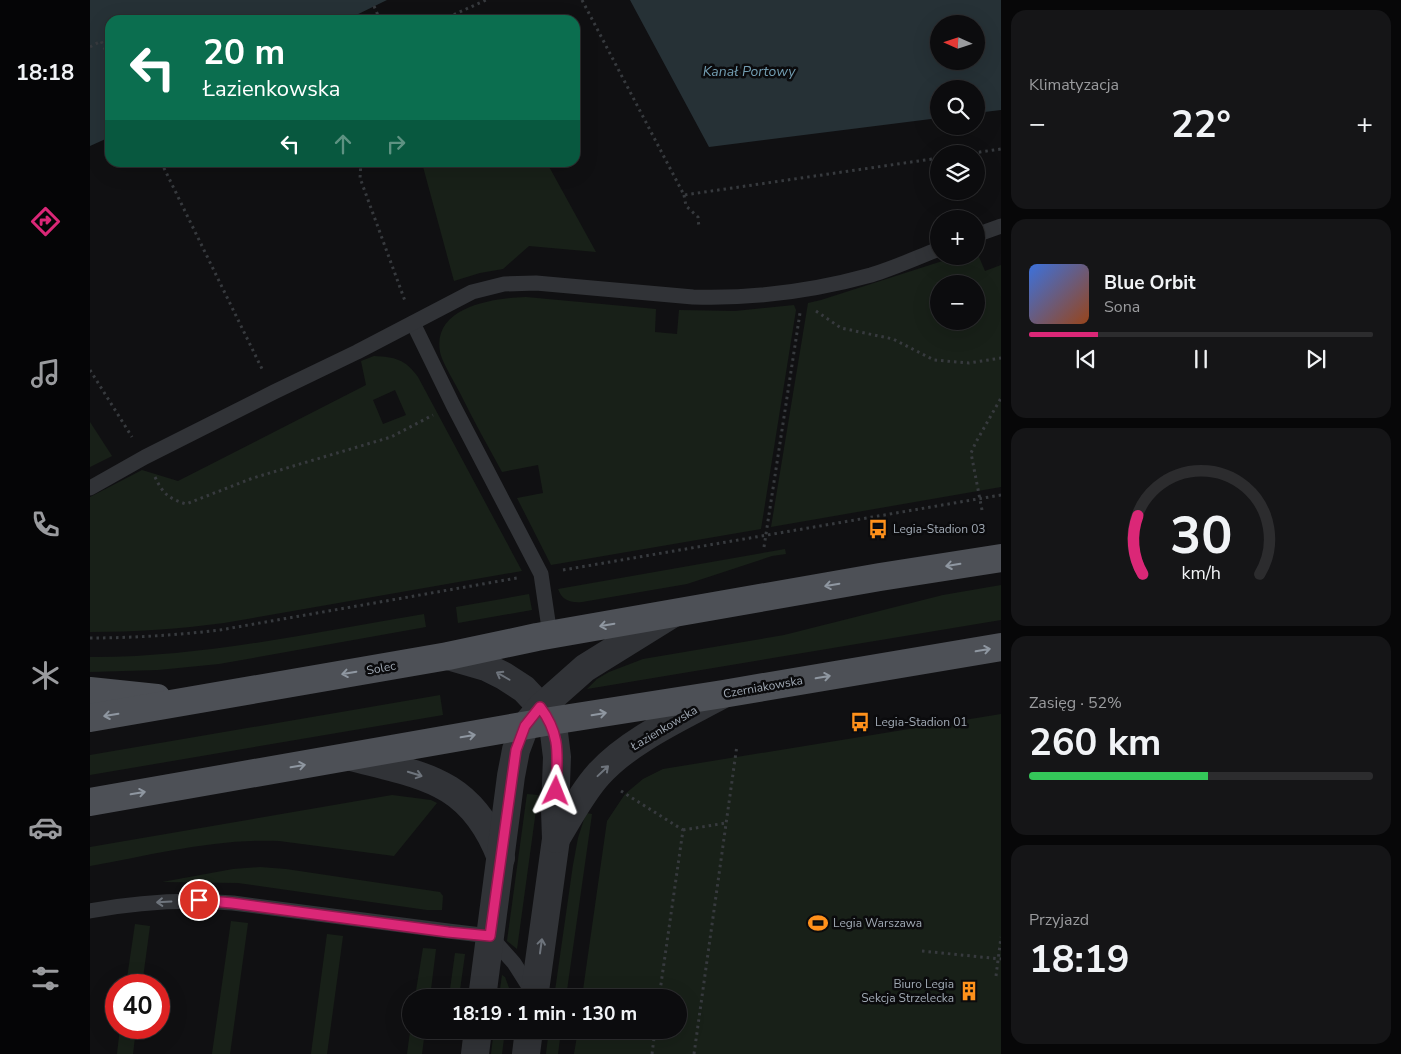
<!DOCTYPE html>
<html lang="pl">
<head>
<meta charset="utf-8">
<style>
  :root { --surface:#0c0c0e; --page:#151517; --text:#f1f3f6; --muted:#9a9b9e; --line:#2c2c2e; --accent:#db2777 }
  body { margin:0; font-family:"Nunito Sans",sans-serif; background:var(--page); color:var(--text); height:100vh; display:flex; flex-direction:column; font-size:19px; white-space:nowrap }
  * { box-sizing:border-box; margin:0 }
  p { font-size:16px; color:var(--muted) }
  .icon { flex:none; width:28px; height:28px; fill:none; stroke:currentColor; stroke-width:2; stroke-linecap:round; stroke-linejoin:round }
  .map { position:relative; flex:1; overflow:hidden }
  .details { display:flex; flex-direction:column; gap:10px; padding:10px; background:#070708; width:400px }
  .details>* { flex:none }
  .hud { position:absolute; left:15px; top:15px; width:475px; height:152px; border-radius:15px; box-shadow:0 5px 20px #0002,0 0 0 1px var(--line); background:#0b6e4f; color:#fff; overflow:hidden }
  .needle { width:32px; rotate:273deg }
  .tools { position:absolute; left:840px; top:15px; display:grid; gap:10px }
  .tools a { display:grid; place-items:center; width:55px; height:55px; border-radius:50%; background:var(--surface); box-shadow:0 5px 20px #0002,0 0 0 1px var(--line); font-size:25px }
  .speed { position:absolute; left:15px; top:974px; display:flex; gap:10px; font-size:25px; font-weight:700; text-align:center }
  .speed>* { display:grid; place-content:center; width:65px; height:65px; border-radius:50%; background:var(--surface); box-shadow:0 5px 20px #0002,0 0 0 1px var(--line); line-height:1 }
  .speed .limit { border:8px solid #d22; background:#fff; color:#111 }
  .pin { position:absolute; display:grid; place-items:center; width:42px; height:42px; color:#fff; margin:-21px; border:2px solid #fff; border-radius:50%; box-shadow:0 1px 5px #0007 }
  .me { position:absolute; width:55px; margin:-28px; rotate:2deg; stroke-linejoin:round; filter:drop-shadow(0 0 4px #0008) }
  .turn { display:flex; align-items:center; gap:18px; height:105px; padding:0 15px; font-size:22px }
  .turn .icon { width:65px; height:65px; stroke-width:2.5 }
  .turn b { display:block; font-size:35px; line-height:42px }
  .lanes { display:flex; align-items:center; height:48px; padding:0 15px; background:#0003; justify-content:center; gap:25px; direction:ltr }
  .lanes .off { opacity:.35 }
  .big { font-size:38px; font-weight:700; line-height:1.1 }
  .details .widget { flex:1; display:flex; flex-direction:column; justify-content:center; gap:8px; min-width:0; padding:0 18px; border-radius:15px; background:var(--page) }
  .details .dial { align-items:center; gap:0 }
  .dial svg { height:130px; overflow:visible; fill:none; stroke:var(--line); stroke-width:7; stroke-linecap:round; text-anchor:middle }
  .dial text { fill:var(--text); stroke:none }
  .song { display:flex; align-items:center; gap:15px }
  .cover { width:60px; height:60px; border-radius:8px; background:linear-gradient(135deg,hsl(220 70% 55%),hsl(20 70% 35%)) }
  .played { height:5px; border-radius:2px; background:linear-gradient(90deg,var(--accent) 20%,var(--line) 20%) }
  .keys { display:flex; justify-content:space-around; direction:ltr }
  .heat { display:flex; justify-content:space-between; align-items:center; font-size:28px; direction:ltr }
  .charge { height:8px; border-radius:4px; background:linear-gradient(90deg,#34c759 52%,var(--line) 0) }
  .trip { position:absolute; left:312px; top:989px; width:285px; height:50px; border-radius:25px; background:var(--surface); box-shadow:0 5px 20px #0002,0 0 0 1px var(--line); font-weight:700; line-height:50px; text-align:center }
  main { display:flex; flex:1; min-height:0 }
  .dock { display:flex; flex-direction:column; width:90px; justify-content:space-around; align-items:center; background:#050506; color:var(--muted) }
  .dock .icon { width:35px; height:35px }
  .dock .active { color:var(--accent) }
  .dock b { font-size:22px; color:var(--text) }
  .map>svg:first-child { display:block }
</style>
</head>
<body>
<main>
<nav class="dock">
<b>18:18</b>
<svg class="icon active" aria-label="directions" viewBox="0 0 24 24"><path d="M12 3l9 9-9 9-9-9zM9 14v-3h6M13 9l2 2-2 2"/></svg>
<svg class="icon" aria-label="music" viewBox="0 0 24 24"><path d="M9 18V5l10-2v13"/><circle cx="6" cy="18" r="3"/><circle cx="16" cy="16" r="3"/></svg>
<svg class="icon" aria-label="phone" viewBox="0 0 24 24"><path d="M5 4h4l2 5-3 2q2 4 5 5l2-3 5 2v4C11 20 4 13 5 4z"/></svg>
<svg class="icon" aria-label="climate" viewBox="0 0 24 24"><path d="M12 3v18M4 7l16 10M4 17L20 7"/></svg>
<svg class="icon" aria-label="car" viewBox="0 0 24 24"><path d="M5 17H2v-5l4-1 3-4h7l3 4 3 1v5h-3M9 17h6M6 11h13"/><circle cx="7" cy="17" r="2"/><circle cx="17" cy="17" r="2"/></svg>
<svg class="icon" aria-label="filters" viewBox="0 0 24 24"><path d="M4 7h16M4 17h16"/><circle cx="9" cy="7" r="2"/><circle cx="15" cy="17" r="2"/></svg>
</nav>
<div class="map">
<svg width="911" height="1054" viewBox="0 0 911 1054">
  <rect width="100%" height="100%" fill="#101012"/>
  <g fill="#182018" fill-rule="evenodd">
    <polygon points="332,163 457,163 506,252 439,246 413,269 390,273 364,281"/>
    <path d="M886,254l3,3 6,14 16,-6v222l-230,40 37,-224 13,-3 137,-44h18zM849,284h37v37h-37z"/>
    <path d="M436,297l130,12 -1,23 22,2 2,-24 56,1 59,-6 2,5 -35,219 -210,36 -34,-67 26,-5 -5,-28 -36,7c-14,-26 -29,-52 -42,-79 -5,-10 -18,-31 -20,-41 -8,-46 55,-54 86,-55z"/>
    <path d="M284,356c21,1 31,3 44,21l104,194 -298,52c-45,6 -89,9 -134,9v-135l52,-27 36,11 188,-96 -5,-24zM305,390l11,25 -23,9 -10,-24z"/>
    <polygon points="0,422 22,456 0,467"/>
    <path d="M695,549l1,5 -14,2 -85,28 -105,18c-12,1 -20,-2 -24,-13z"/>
    <polygon points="911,585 911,620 497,689 507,679 519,672 553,659 694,635 853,595"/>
    <polygon points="439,594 442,610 368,623 366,607"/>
    <path d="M334,614l2,13 -207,37 -61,6 -68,2v-15c110,1 225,-25 334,-43z"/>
    <polygon points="350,695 353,715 0,775 0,755"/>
    <polygon points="911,714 911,1054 484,1054 488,1030 589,1030 589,998 492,997 517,821 535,794 553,779 573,769"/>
    <polygon points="437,794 448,795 427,949 417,941"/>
    <path d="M302,795l39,5 6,3 -43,53 -115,-15c-63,-3 -127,14 -189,25v-19z"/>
    <polygon points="496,813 502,814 476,997 464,998 483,865 488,838"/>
    <polygon points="170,867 196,869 350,892 353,896 352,910 337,910 148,883 72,882 143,869"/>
    <polygon points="141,921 158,923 140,1054 122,1054"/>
    <polygon points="45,924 60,926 52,985 36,985"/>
    <polygon points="237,934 253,936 237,1054 221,1054"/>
    <polygon points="333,948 346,949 340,997 325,997"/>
    <polygon points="365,953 375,954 369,997 359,997"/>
    <polygon points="412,975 415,977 419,988 419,997 409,997"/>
    <polygon points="321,1024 321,1030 335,1030 332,1054 317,1054"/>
    <polygon points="30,1028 46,1028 43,1054 27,1054"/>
    <polygon points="404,1030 415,1030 412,1054 401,1054"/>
    <polygon points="459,1030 471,1030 468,1054 456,1054"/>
  </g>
  <g fill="#263136" fill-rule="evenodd">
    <polygon points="0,0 297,0 256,20 20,20 20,137 0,146"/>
    <path d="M540,0h371v110l-25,3v-24h-37v29l-230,29zM849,24h37v37h-37z"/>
  </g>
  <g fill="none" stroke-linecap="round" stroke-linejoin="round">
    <g stroke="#373a3e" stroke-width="3" stroke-dasharray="2.5 4" stroke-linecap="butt">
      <polyline points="492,0 594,195 849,158"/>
      <polyline points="284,6 290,20"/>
      <polyline points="352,20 396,0"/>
      <polyline points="0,47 11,41 20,60"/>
      <polyline points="876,154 911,149"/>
      <polyline points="71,162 173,371"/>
      <polyline points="271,162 270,178 315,301"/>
      <polyline points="594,195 596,206 608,217 609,228"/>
      <polyline points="726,311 751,328 803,339 844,360 879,363 911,358"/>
      <polyline points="0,370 42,437"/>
      <path d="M65,477c8,17 13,21 31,27l67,-26 138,-41 42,-22"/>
      <polyline points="892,510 881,453 886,442 911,398"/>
      <polyline points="674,547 710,313"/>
      <polyline points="473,570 911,495"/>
      <path d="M0,638c43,0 87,-3 130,-8l297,-52"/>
      <polyline points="531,791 593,830 569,998"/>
      <polyline points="593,830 636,823"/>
      <polyline points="832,951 911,959"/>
      <polyline points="906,976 911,937"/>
      <polyline points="562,1054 565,1030"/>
      <polyline points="604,1054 647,745"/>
    </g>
    <g stroke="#313337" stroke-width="15">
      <polyline points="886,235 911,226"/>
      <polyline points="323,323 363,405 451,574 460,635"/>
      <path d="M0,488l55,-31 129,-65 83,-40 115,-60 32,-8 32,-1 157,14c60,2 120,-6 178,-22 23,-7 45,-17 68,-26"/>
      <path d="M0,911c48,-9 94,-12 143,-8l215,28 42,5 24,27 19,30"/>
    </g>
    <g stroke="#313337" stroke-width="28">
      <polyline points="358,656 396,667 414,676 434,689 451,707 461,721 464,733 467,757 465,810 466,839 444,998"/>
      <path d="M261,757c73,19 120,23 150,101"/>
      <path d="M466,839c13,-21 25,-45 42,-64 30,-34 83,-58 122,-79"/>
      <polyline points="392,998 421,776 426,750 435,726 451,707 495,668 582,614"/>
      <polyline points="385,1054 388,1030"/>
      <polyline points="436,1054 439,1030"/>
    </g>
    <g stroke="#4d5056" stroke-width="28">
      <polyline points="0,691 67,698"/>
      <polyline points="0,718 358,656 447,637 790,577 911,558"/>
      <polyline points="0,802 461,721 633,694 911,647"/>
    </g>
  </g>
  <defs><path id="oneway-shaft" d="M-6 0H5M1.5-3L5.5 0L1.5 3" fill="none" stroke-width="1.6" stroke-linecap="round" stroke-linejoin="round" transform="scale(1.25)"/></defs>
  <g stroke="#8f97a1">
    <use href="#oneway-shaft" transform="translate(863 565) rotate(171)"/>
    <use href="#oneway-shaft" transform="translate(742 585) rotate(170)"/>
    <use href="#oneway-shaft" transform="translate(517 625) rotate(170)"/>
    <use href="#oneway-shaft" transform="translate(893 650) rotate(-10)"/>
    <use href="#oneway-shaft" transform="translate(259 673) rotate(170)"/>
    <use href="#oneway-shaft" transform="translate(733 677) rotate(-10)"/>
    <use href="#oneway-shaft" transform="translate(509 714) rotate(-9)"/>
    <use href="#oneway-shaft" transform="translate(21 715) rotate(171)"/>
    <use href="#oneway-shaft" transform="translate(378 736) rotate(-10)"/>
    <use href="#oneway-shaft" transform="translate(208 766) rotate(-10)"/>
    <use href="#oneway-shaft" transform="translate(48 793) rotate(-10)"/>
  </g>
  <g stroke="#6e747c">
    <use href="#oneway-shaft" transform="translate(413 676) rotate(-150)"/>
    <use href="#oneway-shaft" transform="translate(513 771) rotate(-43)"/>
    <use href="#oneway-shaft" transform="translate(325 774) rotate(17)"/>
    <use href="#oneway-shaft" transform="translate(74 902) rotate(177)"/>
    <use href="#oneway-shaft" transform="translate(451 946) rotate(-82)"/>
  </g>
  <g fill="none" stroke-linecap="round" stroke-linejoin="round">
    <defs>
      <path id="route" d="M109,900l33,3 216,29 42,4 26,-186 9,-24 15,-19c22,29 17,50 16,84"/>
    </defs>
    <use href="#route" stroke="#8e194d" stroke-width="12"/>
    <use href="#route" stroke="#db2777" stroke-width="9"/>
  </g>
  <defs>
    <symbol id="bus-bare" viewBox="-9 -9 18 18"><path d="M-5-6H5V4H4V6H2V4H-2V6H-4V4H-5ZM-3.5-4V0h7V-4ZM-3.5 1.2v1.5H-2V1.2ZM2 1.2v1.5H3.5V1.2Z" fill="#ff911b" stroke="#0b0b0d" stroke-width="2.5" paint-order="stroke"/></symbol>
    <symbol id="stadium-bare" viewBox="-9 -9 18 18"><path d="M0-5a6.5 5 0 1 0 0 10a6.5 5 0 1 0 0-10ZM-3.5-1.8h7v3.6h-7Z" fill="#ff911b" stroke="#0b0b0d" stroke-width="2.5" paint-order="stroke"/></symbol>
    <symbol id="building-bare" viewBox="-9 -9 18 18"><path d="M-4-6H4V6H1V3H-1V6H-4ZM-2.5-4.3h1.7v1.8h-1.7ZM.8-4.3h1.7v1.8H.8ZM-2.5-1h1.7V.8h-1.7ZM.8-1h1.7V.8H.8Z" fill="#ff911b" stroke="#0b0b0d" stroke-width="2.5" paint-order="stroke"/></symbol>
  </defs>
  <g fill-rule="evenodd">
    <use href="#bus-bare" x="774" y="515" width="28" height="28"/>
    <use href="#bus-bare" x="756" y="708" width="28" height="28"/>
    <use href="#stadium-bare" x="714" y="909" width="28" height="28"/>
    <use href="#building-bare" x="865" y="977" width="28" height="28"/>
  </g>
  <g text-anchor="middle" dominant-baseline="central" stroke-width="5" stroke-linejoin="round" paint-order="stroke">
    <g font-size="12" fill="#a0a9b4" stroke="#0b0b0d" text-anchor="start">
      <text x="803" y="529">Legia-Stadion 03</text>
      <text x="785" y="722">Legia-Stadion 01</text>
      <text x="743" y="923">Legia Warszawa</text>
      <text x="864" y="984" text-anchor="end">Biuro Legia<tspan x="864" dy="14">Sekcja Strzelecka</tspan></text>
    </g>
    <g font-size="12" fill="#a0a9b4" stroke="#0b0b0d">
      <text transform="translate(291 668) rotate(-10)">Solec</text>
      <text transform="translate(673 687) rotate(-10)">Czerniakowska</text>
      <text transform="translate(574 728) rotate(-31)">Łazienkowska</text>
    </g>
    <g font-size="14" font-style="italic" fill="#739eb2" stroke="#0b0b0d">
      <text x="659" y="71">Kanał Portowy</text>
    </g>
  </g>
</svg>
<div class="tools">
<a><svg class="needle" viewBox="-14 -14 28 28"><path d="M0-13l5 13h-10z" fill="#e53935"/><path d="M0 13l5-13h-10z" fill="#9a9b9e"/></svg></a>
<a><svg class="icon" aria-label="search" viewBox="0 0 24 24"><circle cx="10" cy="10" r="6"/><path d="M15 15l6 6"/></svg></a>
<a><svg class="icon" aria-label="layers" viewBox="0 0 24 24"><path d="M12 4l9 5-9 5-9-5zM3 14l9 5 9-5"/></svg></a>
<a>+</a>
<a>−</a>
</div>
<div class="speed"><div class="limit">40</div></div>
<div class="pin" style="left:109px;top:900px;background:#d93025"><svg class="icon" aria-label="arrive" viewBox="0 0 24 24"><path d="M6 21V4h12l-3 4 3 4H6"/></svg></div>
<svg class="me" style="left:466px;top:791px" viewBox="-20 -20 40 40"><path d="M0-17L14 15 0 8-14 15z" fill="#db2777" stroke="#fff" stroke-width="4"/></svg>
<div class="trip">18:19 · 1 min · 130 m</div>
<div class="hud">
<div class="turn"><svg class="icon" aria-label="left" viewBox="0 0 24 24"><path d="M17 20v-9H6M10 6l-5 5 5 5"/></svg><div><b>20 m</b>Łazienkowska</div></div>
<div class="lanes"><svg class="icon" aria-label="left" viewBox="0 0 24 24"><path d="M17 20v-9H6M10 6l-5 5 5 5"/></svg><svg class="icon off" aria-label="ahead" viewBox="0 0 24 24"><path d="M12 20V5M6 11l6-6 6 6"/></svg><svg class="icon off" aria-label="right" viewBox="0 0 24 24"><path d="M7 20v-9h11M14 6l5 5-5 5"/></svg></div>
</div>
</div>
<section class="details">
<div class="widget"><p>Klimatyzacja</p>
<div class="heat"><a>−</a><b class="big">22°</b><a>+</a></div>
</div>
<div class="widget">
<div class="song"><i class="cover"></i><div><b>Blue Orbit</b><p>Sona</p></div></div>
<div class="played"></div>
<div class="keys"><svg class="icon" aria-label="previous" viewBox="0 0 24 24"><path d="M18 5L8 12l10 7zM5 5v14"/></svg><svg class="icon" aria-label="pause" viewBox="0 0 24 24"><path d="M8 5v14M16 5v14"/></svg><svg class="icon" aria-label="next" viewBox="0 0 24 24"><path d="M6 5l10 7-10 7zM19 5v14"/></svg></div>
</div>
<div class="widget dial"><svg viewBox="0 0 100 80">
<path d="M14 69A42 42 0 1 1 86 69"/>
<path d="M14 69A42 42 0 0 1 11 33" stroke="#db2777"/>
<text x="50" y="56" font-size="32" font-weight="700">30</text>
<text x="50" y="72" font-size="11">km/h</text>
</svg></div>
<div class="widget"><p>Zasięg · 52%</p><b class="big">260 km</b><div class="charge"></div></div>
<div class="widget"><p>Przyjazd</p><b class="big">18:19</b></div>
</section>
</main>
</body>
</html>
